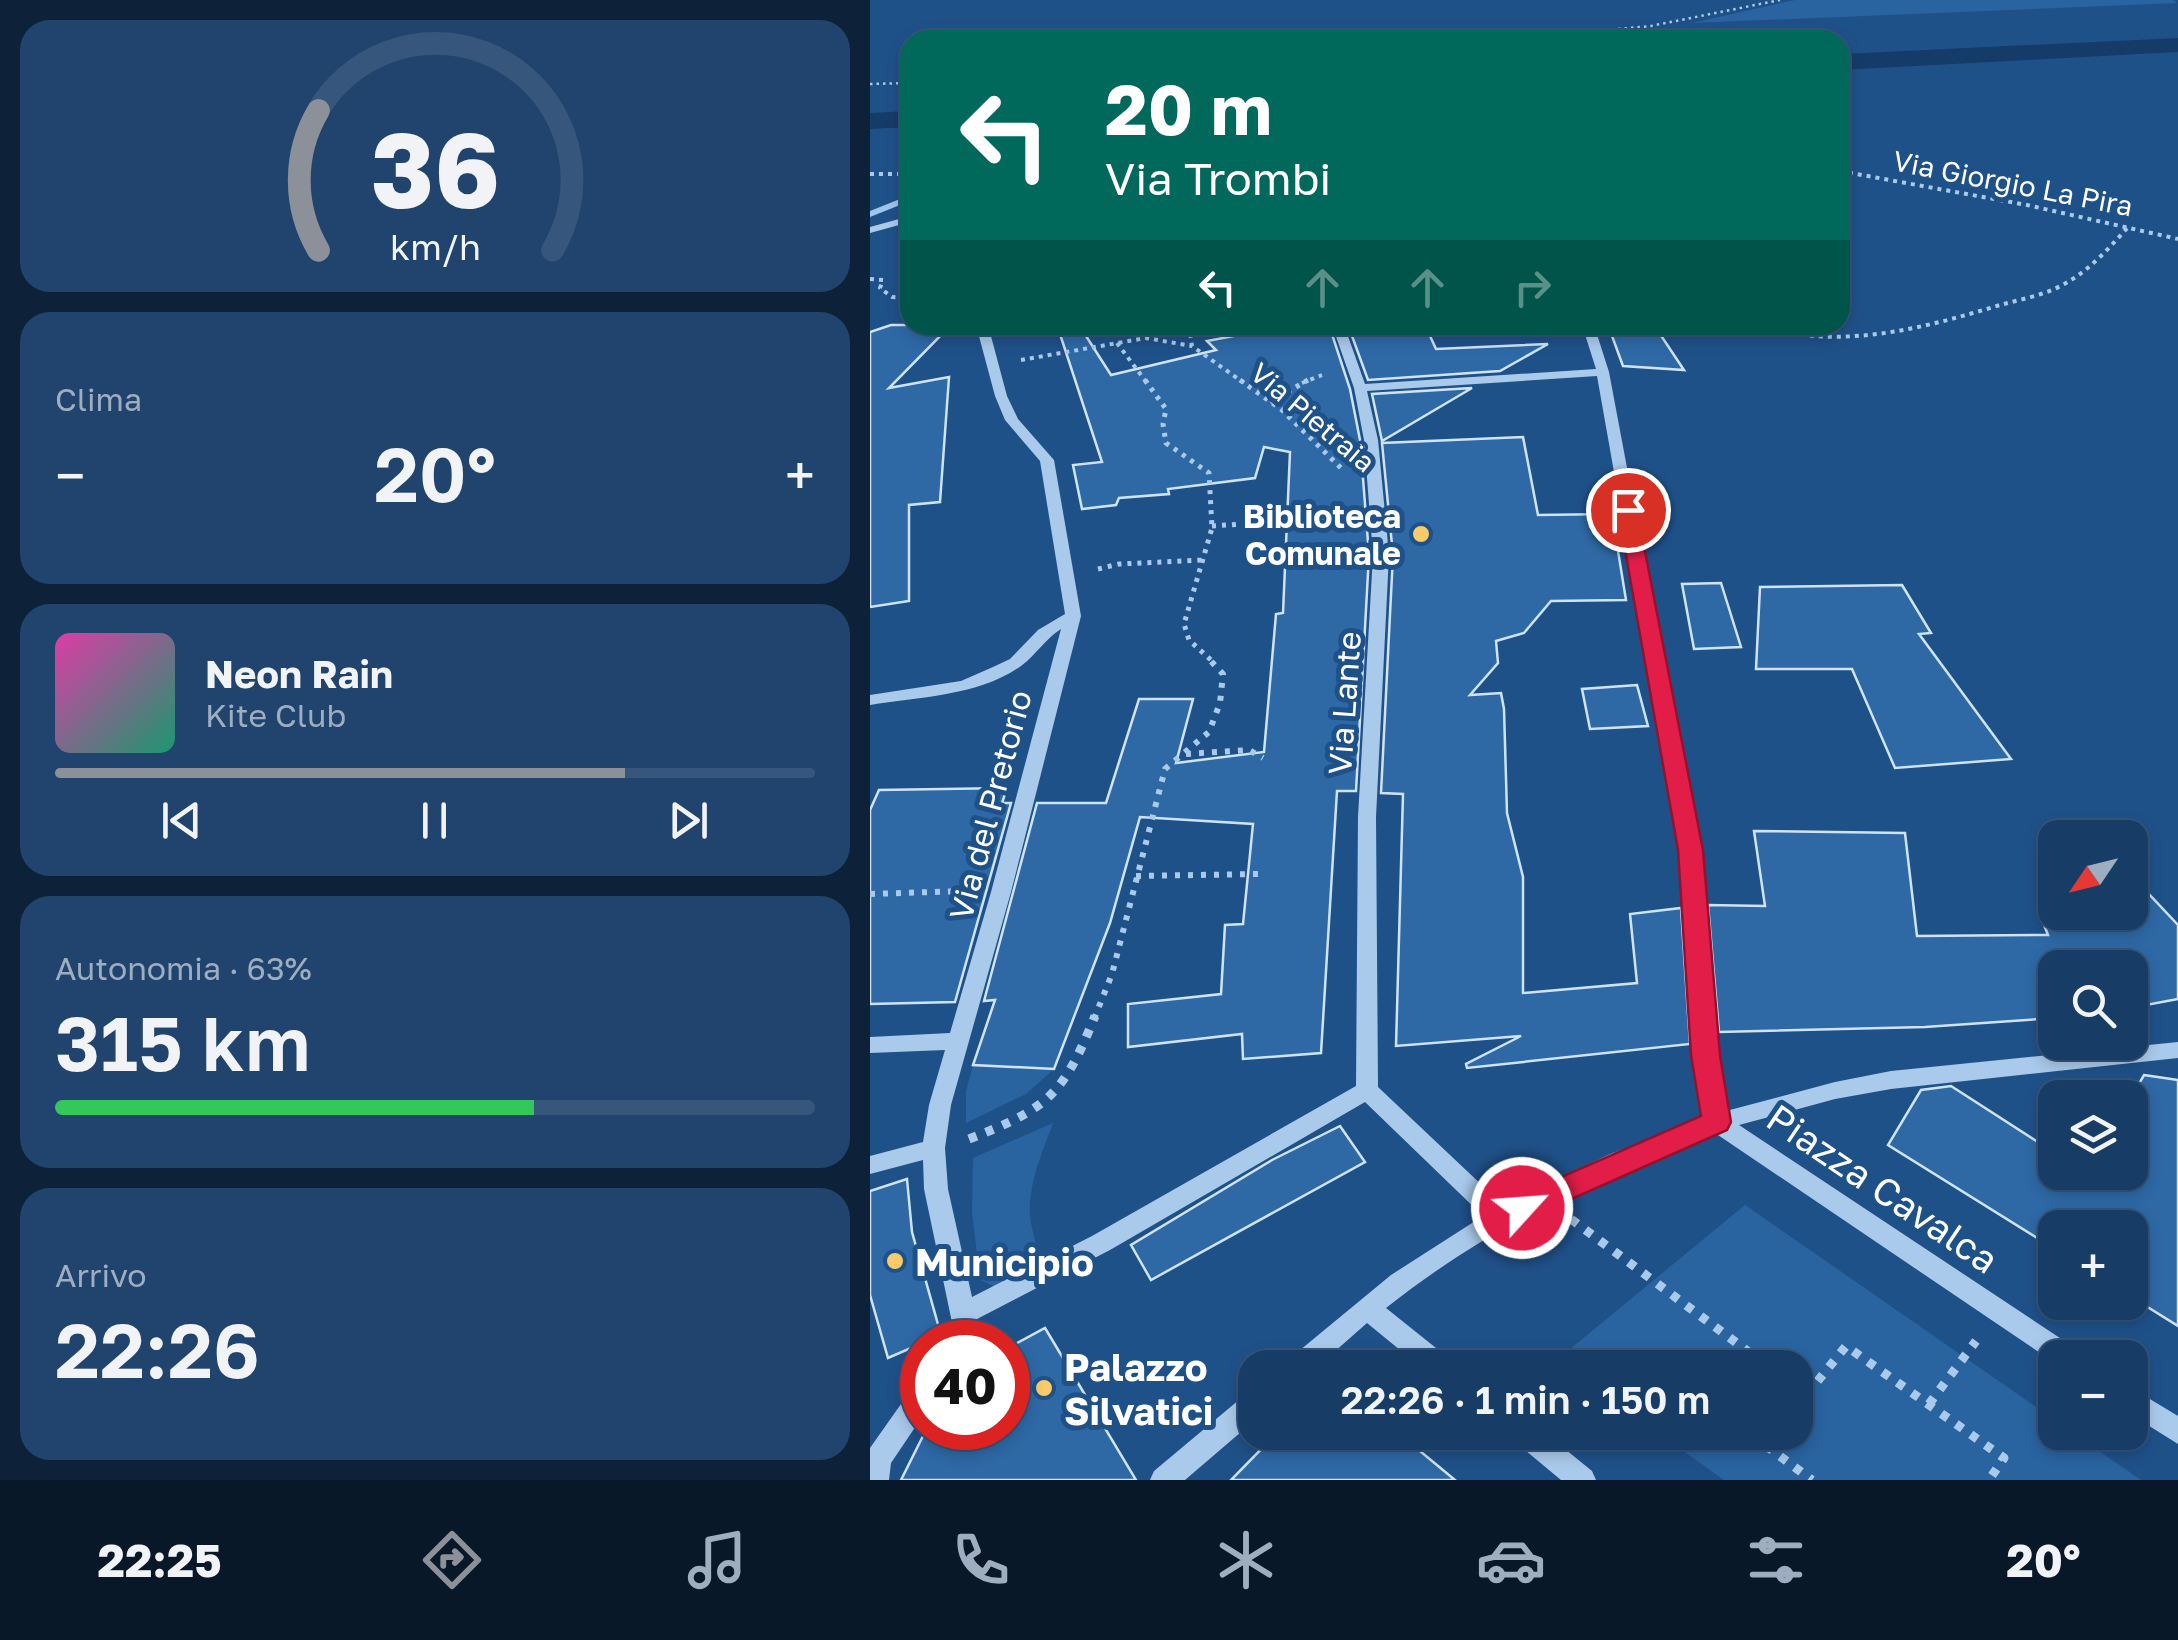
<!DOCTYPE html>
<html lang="it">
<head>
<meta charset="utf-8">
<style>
  :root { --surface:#173d67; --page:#20446d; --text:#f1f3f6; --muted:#9eaec0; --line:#36567b; --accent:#8c9099 }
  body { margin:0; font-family:"Golos Text",sans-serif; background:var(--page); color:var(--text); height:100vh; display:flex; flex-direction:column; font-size:38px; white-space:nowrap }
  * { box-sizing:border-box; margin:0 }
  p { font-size:32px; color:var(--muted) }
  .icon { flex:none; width:55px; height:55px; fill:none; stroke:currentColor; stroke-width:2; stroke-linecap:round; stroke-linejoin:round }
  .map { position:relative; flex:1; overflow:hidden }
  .drawer { display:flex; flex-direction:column; gap:20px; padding:20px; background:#0d2239; width:870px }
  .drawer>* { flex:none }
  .top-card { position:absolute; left:30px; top:30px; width:950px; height:305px; border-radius:30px; box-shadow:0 5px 15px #0003,0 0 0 2px var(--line); background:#00695c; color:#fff; overflow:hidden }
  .needle { width:65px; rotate:235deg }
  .buttons { position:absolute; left:1168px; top:820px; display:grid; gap:20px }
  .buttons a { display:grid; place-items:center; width:110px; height:110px; border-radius:20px; background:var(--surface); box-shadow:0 5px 15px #0003,0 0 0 2px var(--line); font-size:50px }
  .speed { position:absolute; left:30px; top:1320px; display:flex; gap:20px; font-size:50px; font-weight:700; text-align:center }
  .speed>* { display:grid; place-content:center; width:130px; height:130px; border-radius:50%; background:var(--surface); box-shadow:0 5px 15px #0003,0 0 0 2px var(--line); line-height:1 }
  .speed .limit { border:15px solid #d22; background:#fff; color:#111 }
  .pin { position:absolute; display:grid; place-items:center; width:85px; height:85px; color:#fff; margin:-42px; border:5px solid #fff; border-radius:50%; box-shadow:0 2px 10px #0007 }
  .me { position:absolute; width:110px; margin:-55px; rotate:64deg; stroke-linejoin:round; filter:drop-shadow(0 0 8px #0008) }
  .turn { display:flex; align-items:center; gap:35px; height:210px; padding:0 40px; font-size:45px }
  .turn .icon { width:130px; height:130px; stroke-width:2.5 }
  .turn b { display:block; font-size:70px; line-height:85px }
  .lanes { display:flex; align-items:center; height:95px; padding:0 40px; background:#0003; justify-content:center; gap:50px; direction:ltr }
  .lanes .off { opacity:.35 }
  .big { font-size:75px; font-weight:600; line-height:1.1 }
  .drawer .widget { flex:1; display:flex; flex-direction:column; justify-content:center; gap:15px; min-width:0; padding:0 35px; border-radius:30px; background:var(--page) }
  .drawer .dial { align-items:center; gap:0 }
  .dial svg { height:260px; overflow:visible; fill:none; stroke:var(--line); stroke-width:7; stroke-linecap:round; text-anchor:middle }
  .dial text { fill:var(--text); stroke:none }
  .song { display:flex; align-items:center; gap:30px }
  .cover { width:120px; height:120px; border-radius:15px; background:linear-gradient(135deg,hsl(320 70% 55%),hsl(160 70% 35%)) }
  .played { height:10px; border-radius:5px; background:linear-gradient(90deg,var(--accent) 75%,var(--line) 75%) }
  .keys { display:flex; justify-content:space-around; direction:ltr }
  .heat { display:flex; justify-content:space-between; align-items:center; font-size:55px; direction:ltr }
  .charge { height:15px; border-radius:8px; background:linear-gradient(90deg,#34c759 63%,var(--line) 0) }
  .trip { position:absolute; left:368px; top:1350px; width:575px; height:100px; border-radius:30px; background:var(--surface); box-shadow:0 5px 15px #0003,0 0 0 2px var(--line); font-weight:600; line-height:100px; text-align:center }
  .dock { display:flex; height:160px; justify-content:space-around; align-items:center; background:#091829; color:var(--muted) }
  .dock .icon { width:70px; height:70px }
  .dock .on { color:var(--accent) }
  .dock b { font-size:45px; color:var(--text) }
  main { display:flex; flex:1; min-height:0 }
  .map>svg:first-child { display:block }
</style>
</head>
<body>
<main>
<section class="drawer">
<div class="widget dial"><svg viewBox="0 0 100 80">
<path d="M14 69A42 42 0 1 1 86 69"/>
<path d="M14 69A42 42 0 0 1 14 26" stroke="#8c9099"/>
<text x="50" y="56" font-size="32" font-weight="700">36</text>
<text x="50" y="72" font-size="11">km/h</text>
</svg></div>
<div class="widget"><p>Clima</p>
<div class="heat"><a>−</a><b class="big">20°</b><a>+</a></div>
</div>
<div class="widget">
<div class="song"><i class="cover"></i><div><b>Neon Rain</b><p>Kite Club</p></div></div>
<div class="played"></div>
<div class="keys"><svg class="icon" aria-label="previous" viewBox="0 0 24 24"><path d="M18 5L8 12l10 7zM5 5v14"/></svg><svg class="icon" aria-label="pause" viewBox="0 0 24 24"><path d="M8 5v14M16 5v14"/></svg><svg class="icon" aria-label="next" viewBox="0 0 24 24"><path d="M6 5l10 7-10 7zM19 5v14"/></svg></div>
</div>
<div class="widget"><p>Autonomia · 63%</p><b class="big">315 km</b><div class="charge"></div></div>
<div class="widget"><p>Arrivo</p><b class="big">22:26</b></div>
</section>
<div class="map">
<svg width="1308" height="1480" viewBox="0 0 1308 1480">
  <rect width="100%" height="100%" fill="#1f5189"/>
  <g fill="#2964a1">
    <polygon points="925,0 1303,0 1307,3 822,23"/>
    <polygon points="103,1065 184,1069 156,1094 96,1123 96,1091"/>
    <path d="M183,1123c-11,30 -25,61 -23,94 2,18 9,26 6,47l-40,23 -16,-7 -8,-68 1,-54z"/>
    <polygon points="875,1205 1185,1420 1185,1432 1203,1433 1271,1480 854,1480 788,1433 925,1432 925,1368 699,1368 688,1359"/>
  </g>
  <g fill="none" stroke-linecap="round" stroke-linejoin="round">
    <polygon fill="#9dc5ed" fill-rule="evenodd" points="40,195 40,201 0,217 0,211"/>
    <g fill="#153c68" fill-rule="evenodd">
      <polygon points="1308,38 1308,52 970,70 970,54"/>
      <polygon points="40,111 40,127 0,129 0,113"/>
    </g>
  </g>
  <g fill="#2e69a6" stroke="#cfe3f8" stroke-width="2.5">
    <polygon points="21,325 81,325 19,388 79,377 70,502 39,505 39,601 0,607 0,332"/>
    <polygon points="187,325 209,325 241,375 346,350 337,341 422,325 459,325 480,389 490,440 499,555 486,791 467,791 451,1053 373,1059 372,1034 258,1047 258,1004 351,994 355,925 373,924 383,824 270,817 240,923 184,1069 103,1065 125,1000 114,1001 167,803 236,803 269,699 323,699 306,763 394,752 406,614 413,613 420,452 394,447 385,478 298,489 299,494 249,498 246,505 212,509 203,465 232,462"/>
    <polygon points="478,325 555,325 566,349 678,344 630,371 498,380"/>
    <polygon points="738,325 784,325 814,370 753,366"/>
    <polygon points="602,388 512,441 502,394"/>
    <polygon points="653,437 668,515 742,514 756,600 681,601 654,633 626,641 628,663 600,695 631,693 634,709 637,813 653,877 653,993 767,983 760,914 811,908 820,1044 597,1068 596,1064 651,1036 526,1046 533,794 511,793 523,555 512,443"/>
    <polygon points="851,583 871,647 824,649 812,584"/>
    <polygon points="1032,585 1061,633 1049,634 1141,759 1025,768 982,669 886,669 890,587"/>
    <polygon points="767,685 778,726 720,729 712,689"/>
    <polygon points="137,788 132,803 141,803 85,1002 0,1004 0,810 9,790"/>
    <polygon points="884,831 1035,833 1047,936 1178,935 1169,912 1260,912 1260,874 1308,925 1308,999 1260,1008 1260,968 1191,968 1185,952 1185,1018 1055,1027 849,1032 838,905 895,906"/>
    <polygon points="1274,1075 1308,1080 1308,1326 1260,1296 1260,1228 1185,1228 1185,1249 1018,1145 1051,1090 1081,1086 1185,1153 1185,1172 1260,1172 1260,1099"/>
    <polygon points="470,1126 495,1162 281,1280 261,1245 402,1160"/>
    <polygon points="37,1179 42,1232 71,1335 18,1358 0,1295 0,1191"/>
    <polygon points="175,1328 266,1480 31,1480 57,1428 138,1428 138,1348"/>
    <polygon points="408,1432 527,1432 585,1480 361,1480"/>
  </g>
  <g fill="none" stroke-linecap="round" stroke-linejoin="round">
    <g stroke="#aacaeb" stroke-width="2.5" stroke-dasharray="2.5 4" stroke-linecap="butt">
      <polyline points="625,40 781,26 910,0"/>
      <polyline points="0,84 40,83"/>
    </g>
    <g stroke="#aacaeb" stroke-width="4" stroke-dasharray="4 5" stroke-linecap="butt">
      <polyline points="970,171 1157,205 1308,239"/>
      <polyline points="0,174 40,174"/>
      <polyline points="0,279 13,280 10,288 22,297 40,298"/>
      <polyline points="319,325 322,346 374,383"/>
      <path d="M887,325c81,26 164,4 243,-20 22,-6 46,-10 66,-22 25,-14 44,-36 63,-57"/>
      <polyline points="321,334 366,325"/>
      <polyline points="247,343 277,383"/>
      <polyline points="151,360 276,338 322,346"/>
      <polyline points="432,383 452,375"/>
    </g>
    <g stroke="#aacaeb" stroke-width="5" stroke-dasharray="4 6" stroke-linecap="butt">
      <polyline points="275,380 296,409 293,424 296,443 339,473 342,528 314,624 319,640 341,660"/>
      <polyline points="370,380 412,410 471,468"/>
      <polyline points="400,402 438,380"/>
      <polyline points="342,526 477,517"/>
      <polyline points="228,569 249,564 334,560"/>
    </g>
    <g stroke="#aacaeb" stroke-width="6" stroke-dasharray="5 8" stroke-linecap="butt">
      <polyline points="316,754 379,750 393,758"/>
      <polyline points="266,876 388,874"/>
      <polyline points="0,894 95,891"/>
      <polyline points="224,1019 242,974 295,769 339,732 350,703 353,674 338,658"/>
    </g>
    <g stroke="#aacaeb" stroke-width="9" stroke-dasharray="8 10" stroke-linecap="butt">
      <path d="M99,1139c80,-31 94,-44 126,-123"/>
      <polyline points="701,1219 900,1368"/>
      <polyline points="925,1386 937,1394"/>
      <polyline points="1059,1404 1106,1341"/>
      <polyline points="925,1409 976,1346 1134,1458 1119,1480"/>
      <polyline points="906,1432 895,1445 942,1480"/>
    </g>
    <g fill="#aacaeb" fill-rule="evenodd">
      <polygon points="40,216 40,222 0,233 0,227"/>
      <path d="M106,325h12l19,71 11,23 36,41 27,156 -70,276 -60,213 -6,43 3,41 24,108 120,-61 264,-150 2,-269 15,-262 -9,-115 -10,-52 -22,-63h12l21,59 231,-15 -14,-44h12l15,47 90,478 18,205 9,56 109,-29 56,-11 287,-29v16l-287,31 -56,10 -96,26 339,225 4,8h-27v5l-340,-230c-118,42 -231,97 -329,175l65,52 4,8h-33l-55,-45 -51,45h-32l4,-8 103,-85 92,-59 -118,-114 -255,148 -133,69 3,14 -5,9h-26l5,-10 -30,-143 -1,-29 -53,14v-18l53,-14 6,-37 16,-55 -75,3v-16l80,-4 41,-141 70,-263c-16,10 -25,26 -40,37 -42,30 -102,31 -151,39v-10l91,-14 32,-14 17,-8 28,-29 27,-16 -25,-153 -35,-41 -10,-24zM727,376l84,474 14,205 10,63 -95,36 -107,51 -125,-118 -2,-270 13,-262 -11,-115 -11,-49z"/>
      <polygon points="52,1384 52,1417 21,1463 19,1480 0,1480 0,1448 43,1387"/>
      <polygon points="1260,1387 1308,1416 1308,1444 1260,1414"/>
      <polygon points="385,1391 385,1420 315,1480 280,1480 284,1471 376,1394"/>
      <polygon points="640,1432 674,1432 722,1471 726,1480 691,1480 644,1441"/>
    </g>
  </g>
  <polygon fill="#e11d48" stroke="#92132f" stroke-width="2.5" points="758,504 767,510 833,850 850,1055 861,1122 857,1130 652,1221 641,1217 636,1208 641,1199 831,1116 821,1055 808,850 748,510"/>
  <g fill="#f9ca6a" stroke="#1f5189" stroke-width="4">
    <circle cx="551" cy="534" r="10"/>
    <circle cx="25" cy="1261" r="10"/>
    <circle cx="174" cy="1388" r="10"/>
  </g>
  <g text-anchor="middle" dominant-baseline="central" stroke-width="10" stroke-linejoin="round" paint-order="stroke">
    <g font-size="28" fill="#fff" stroke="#1f5189">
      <text transform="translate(1143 183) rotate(11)">Via Giorgio La Pira</text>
      <text transform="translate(443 417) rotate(40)">Via Pietraia</text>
    </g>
    <g font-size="32" font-weight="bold" fill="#fff" stroke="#1f5189" text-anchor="end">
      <text x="531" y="516">Biblioteca<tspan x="531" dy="37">Comunale</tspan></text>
    </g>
    <g font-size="32" fill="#fff" stroke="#1f5189">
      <text transform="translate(474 703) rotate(-86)">Via Lante</text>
      <text transform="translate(120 805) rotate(-75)">Via del Pretorio</text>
    </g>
    <g font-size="38" fill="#fff" stroke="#1f5189">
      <text transform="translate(1013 1188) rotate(34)">Piazza Cavalca</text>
    </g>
    <g font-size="38" font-weight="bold" fill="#fff" stroke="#1f5189" text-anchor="start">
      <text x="45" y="1261">Municipio</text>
      <text x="194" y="1366">Palazzo<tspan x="194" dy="44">Silvatici</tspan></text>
    </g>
  </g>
</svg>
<div class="buttons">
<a><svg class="needle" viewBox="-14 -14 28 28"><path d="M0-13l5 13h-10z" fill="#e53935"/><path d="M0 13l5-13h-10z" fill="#9eaec0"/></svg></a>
<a><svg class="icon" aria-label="search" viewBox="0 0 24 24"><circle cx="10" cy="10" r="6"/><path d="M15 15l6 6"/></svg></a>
<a><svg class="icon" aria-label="layers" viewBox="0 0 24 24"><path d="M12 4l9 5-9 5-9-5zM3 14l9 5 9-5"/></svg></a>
<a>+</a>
<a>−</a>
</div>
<div class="speed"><div class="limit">40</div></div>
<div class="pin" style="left:758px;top:510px;background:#d93025"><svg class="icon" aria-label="arrive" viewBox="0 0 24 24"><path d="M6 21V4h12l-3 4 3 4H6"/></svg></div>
<svg class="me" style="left:652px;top:1208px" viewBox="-20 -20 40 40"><circle r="17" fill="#e11d48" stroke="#fff" stroke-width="3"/><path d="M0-11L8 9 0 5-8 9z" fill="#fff"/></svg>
<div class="trip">22:26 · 1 min · 150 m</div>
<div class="top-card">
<div class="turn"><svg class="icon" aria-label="left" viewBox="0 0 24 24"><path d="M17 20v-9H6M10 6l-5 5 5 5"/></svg><div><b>20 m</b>Via Trombi</div></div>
<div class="lanes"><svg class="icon" aria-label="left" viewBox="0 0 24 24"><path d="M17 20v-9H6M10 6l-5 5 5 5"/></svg><svg class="icon off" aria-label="ahead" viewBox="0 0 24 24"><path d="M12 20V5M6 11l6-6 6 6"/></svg><svg class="icon off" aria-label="ahead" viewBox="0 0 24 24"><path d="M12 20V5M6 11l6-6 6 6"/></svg><svg class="icon off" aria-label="right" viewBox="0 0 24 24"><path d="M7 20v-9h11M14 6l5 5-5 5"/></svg></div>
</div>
</div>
</main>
<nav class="dock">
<b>22:25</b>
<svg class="icon on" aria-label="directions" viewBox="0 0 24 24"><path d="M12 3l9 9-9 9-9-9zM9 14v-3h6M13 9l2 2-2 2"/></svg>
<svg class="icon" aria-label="music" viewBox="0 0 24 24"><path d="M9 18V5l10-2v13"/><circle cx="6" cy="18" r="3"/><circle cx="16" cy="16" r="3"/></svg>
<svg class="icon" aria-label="phone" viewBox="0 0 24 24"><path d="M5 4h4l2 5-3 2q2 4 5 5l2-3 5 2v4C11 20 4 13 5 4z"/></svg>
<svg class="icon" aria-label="climate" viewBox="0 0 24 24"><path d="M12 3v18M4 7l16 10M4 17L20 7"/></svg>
<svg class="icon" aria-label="car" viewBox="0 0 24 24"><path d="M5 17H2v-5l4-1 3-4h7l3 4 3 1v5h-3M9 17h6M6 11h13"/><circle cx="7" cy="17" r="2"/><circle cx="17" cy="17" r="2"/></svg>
<svg class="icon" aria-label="filters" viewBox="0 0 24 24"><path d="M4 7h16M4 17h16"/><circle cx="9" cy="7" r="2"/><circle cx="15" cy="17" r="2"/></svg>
<b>20°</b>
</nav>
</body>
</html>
